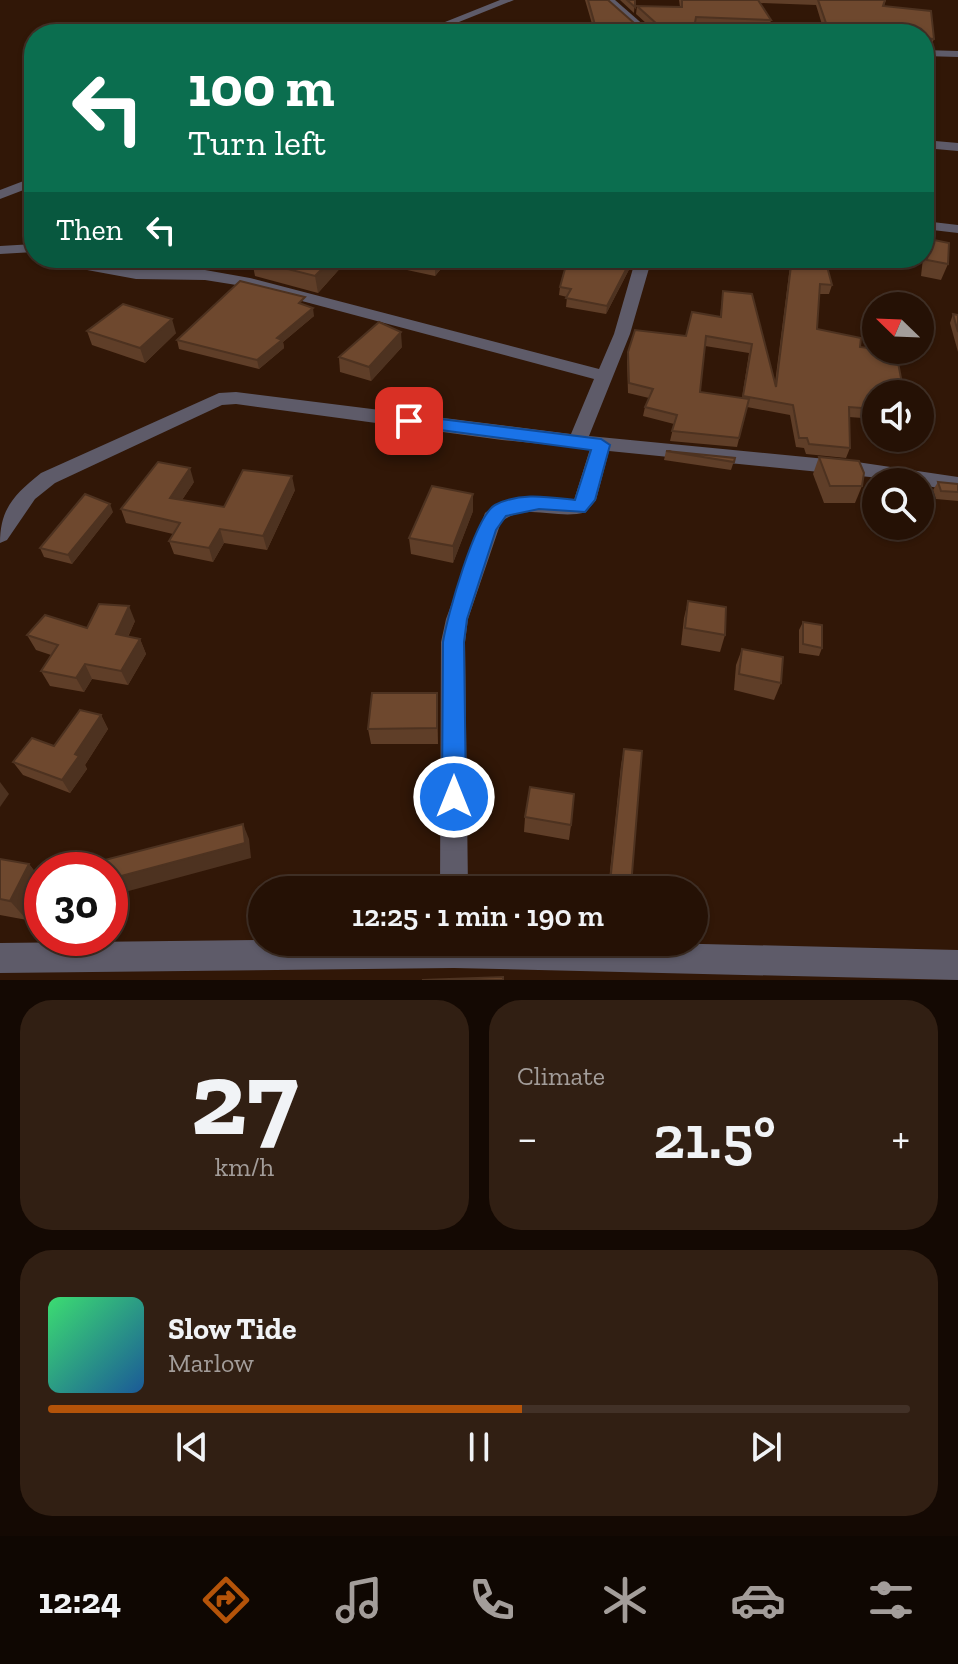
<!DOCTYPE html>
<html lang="en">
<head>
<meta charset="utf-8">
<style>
  :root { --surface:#251105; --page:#311f13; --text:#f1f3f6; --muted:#a39d9a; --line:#423127; --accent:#b45309 }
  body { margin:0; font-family:"Zilla Slab",serif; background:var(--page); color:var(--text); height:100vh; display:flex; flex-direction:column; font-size:30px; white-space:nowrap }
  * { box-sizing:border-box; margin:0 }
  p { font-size:26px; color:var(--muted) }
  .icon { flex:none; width:44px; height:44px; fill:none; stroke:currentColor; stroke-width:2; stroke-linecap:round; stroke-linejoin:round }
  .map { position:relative; height:980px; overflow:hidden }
  .drawer { display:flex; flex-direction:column; gap:20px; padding:20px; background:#140903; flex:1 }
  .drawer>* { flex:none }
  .guide { position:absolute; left:24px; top:24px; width:910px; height:244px; border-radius:32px; box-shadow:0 2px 6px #0004,0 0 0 2px var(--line); background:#0b6e4f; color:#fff; overflow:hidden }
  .needle { width:52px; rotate:293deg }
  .tools { position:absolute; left:862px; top:292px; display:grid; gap:16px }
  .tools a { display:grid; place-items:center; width:72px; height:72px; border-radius:50%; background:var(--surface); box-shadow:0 2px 6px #0004,0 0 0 2px var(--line); font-size:40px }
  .speed { position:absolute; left:24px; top:852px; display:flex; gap:16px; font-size:40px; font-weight:700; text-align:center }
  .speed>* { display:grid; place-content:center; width:104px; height:104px; border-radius:50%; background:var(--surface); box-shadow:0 2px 6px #0004,0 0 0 2px var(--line); line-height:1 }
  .speed .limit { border:12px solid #d22; background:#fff; color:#111 }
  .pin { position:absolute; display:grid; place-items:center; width:68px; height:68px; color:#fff; margin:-34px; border-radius:16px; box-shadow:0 4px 12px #0006 }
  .me { position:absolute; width:88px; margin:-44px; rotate:0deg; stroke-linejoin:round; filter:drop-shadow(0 0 6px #0008) }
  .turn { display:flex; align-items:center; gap:28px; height:168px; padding:0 32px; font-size:36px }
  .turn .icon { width:104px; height:104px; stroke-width:2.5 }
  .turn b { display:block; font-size:56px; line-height:68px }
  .then { display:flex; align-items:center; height:76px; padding:0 32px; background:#0003; gap:16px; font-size:30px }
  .big { font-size:60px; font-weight:600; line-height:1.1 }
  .drawer .tile { flex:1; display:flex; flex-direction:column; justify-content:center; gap:12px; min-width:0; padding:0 28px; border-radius:32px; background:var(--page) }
  .drawer .dial { align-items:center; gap:0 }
  .dial b { font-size:104px; line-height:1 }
  .song { display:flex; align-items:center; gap:24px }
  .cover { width:96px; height:96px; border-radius:12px; background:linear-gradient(135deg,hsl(140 70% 55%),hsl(210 70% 35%)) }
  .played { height:8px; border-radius:4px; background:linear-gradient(90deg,var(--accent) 55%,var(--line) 55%) }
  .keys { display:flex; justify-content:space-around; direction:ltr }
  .heat { display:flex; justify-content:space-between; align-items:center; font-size:44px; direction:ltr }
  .drawer .tiles { flex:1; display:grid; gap:20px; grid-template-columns:1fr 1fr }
  .tile:last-child { grid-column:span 2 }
  .trip { position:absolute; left:248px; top:876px; width:460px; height:80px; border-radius:40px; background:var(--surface); box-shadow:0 2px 6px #0004,0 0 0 2px var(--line); font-weight:600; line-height:80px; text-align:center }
  .tab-bar { display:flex; height:128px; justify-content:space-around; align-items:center; background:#0f0702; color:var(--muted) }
  .tab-bar .icon { width:56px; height:56px }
  .tab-bar .selected { color:var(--accent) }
  .tab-bar b { font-size:36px; color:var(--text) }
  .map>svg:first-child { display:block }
</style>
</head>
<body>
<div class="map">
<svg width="958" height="980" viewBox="0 0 958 980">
  <rect width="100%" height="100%" fill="#311707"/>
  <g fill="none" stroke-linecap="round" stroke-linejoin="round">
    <g fill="#5e5b69" fill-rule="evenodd">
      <polygon points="500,0 514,0 429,34 415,34"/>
      <polygon points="604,0 615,0 654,34 643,34"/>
      <polygon points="924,50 958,51 958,57 924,56"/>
      <polygon points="924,140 958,143 958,151 924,148"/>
      <polygon points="34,177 34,186 0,199 0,190"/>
      <polygon points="924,221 958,225 958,233 924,229"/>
      <polygon points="34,244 34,252 0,254 0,246"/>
      <path d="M41,258h33l62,11 69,1 45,8 349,91 15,-35 22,-76h16l-22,76 -41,102 268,26 101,15v14l-38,-6v-3l-311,-31 -13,49 -10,12c-30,9 -59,-11 -85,10l-33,97 -3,23 3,248h-28l1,-248 5,-23 39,-106c30,-24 54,-10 89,-13l16,-51 -88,-9 -266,-36 -14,1 -167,78 -20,16 -28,41 -7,3c0,-35 15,-49 41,-70l178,-80 17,-1 335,42 23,-55 -345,-92 -44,-7 -69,-1 -87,-16z"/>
      <polygon points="262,940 620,942 958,950 958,980 454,968 0,973 0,943"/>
    </g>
  </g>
  <g fill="#5f3e28" fill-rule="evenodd">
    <polygon points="585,0 608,0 642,30 651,34 595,34"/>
    <polygon points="620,0 635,0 634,13"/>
    <polygon points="679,0 886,0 884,6 934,39 931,46 924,45 924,34 892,34 891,32 824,31 816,5 760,3 771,20 769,29 695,26 693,34 657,33 636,14 637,6 680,7"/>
    <polygon points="924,50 931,63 928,71 924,71"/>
    <polygon points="929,239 948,264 941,280 921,276 923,258 924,258 924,252"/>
    <polygon points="246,258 342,258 343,265 318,293 255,276 253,266 247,264"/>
    <polygon points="365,258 450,258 435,276 365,261"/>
    <polygon points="568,258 635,258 606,314 566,307 567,297 559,295 560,287"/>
    <path d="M791,258l41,27 -3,9h-10l-2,35 43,18 16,47v25l-27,-2 1,31 -4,10 -40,-4 -2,-6 -8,-1 -6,-32 -43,-8 -10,40 -67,-6 4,-17 -31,-8 2,-9 4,-9 -21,-5 -1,-32 1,-9 58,-16 34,-19 3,-26 52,92zM705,346l44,7 -7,45 -42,-6z"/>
    <polygon points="306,306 314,316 283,342 284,348 259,369 179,349 177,340"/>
    <polygon points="953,314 958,315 958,352 950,323"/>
    <polygon points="87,331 176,333 145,363 92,345"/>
    <polygon points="402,347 371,381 340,372 339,357"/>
    <polygon points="666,451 735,458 731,470 664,460"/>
    <polygon points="819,457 862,486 855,503 824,503 813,474"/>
    <polygon points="194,482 182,500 224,507 295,490 267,550 224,543 213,562 174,554 169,541 173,534 126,523 121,509"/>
    <polygon points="938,482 958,484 958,501 936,499 933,490"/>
    <polygon points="473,511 453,563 411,554 409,538"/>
    <polygon points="113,512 72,564 44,557 40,548"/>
    <polygon points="688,601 725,635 720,652 681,645 684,618"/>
    <polygon points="135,621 128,637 140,639 146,654 128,685 92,679 84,692 50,686 41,671 51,655 36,650 27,635 87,628"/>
    <polygon points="803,622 822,648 819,656 799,653 799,630"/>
    <polygon points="742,649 781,683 774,700 734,690 736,665"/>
    <polygon points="437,693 438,744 371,744 368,729"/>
    <polygon points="101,715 108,729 85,765 87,769 70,793 23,775 13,762 54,746"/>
    <polygon points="624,749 631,886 630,890 608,890 621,765"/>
    <polygon points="525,817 571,825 569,840 524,832"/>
    <polygon points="0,859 29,864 42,881 42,889 27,920 0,915"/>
  </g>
  <g fill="#4d3220">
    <polygon points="933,129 930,138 924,139 924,131"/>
    <polygon points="333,258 342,258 343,265 318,293 315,276"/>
    <polygon points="443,258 450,258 435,276 435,268"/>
    <polygon points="632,258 635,258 606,314 607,306"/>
    <polygon points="313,308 314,316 283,342 284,348 259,369 257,360 277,338"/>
    <polygon points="172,319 176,333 145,363 140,348"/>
    <polygon points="401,332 402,347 371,381 369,367"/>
    <polygon points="190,468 194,482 174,512 170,498"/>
    <polygon points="292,476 295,490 267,550 263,536"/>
    <polygon points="473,494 473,511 453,563 453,546"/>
    <polygon points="110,504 113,512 72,564 68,555"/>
    <polygon points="220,529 224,543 213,562 209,548"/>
    <polygon points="129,606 135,621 122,649 116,634"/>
    <polygon points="140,639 146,654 128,685 121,671"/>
    <polygon points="85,664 92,679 84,692 76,678"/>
    <polygon points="101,715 108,729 85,765 87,769 70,793 62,780 75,754"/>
    <polygon points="0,782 9,794 0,807"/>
    <polygon points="243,824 249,839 251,858 110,896 110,879"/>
    <polygon points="29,864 42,881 42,889 27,920 10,901"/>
  </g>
  <g fill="#6e482e" stroke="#4d3220" stroke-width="2">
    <polygon points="588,0 608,0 642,30 651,30 652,34 597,32"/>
    <polygon points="627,0 635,0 635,7"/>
    <polygon points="682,0 758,0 771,20 696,17 694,28 658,25 637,6 682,7"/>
    <polygon points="818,0 885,0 883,6 931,11 934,39 924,38 924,34 897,34 893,25 826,23"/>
    <polygon points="924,50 931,63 924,63"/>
    <polygon points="924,104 933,129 924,131"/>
    <polygon points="929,239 949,243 948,264 927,260"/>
    <polygon points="255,258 333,258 315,276 252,260"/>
    <polygon points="386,258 443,258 435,268"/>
    <polygon points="568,258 632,258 607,306 566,298 571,289 560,287"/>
    <polygon points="792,258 825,259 832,285 820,284 817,329 861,338 860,347 896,352 904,394 876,394 876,409 849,407 850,448 809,444 807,438 799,438 793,405 743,396 752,344 706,336 700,392 749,399 739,438 672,431 677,415 645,407 653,389 629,383 628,352 635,330 686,336 692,312 721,317 723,291 752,294 776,387"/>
    <polygon points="240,281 305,297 299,303 313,308 277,338 282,340 257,360 177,340"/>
    <polygon points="123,304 172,319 140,348 87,331"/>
    <polygon points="953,314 958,315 958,332"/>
    <polygon points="379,322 401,332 369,367 339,357"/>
    <polygon points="666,451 735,458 734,462"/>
    <polygon points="819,457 859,461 864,473 862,486 830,486"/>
    <polygon points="158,462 190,468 170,498 224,507 243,470 292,476 263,536 220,529 209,548 169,541 180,523 121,509"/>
    <polygon points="938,482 958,484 958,492 941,491"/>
    <polygon points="432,486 473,494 453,546 409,538"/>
    <polygon points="85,494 110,504 68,555 40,548"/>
    <polygon points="688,601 726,607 725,635 685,628"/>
    <polygon points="99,604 129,606 116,634 140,639 121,671 85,664 76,678 41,671 58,645 27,635 45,615 87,628"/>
    <polygon points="803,622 822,625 822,648 803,644"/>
    <polygon points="742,649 783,657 781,683 739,674"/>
    <polygon points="372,693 437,693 437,728 368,729"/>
    <polygon points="80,710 101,715 75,754 79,756 62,780 13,762 32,738 54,746"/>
    <polygon points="624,749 642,751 631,886 610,883"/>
    <polygon points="530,787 574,794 571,825 525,817"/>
    <polygon points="243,824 245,843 110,879 110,870 96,870 97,862"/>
    <polygon points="0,859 29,864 10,901 0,899"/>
    <polygon points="503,977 503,980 422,980"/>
  </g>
  <path fill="#1a73e8" stroke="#114b97" stroke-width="2" d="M409,415l192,24 9,6 -15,55 -10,12 -46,-3 -33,7 -10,14 -29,89 -3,23 2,155 -4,8 -8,3 -9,-3 -3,-8 1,-155c4,-25 32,-126 52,-137 25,-13 53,-8 80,-5l16,-50 -188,-25 -2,-4z"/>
</svg>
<div class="tools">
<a><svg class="needle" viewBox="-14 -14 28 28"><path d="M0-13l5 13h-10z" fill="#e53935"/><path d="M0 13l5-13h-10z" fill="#a39d9a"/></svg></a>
<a><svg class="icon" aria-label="sound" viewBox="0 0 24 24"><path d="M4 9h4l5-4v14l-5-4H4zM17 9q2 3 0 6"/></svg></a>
<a><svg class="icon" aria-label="search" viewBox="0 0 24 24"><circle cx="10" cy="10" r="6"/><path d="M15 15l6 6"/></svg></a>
</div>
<div class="speed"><div class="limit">30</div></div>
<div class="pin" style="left:409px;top:421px;background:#d93025"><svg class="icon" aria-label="arrive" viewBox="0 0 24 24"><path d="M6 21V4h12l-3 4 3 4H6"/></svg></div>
<svg class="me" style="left:454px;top:797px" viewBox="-20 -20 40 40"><circle r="17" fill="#1a73e8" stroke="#fff" stroke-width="3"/><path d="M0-11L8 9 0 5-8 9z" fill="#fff"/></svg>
<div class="trip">12:25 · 1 min · 190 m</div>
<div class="guide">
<div class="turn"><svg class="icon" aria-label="left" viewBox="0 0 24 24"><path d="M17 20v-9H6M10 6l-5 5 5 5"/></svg><div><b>100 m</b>Turn left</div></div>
<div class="then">Then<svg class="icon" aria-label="left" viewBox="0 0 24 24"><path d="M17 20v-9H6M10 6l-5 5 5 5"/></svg></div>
</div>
</div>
<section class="drawer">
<div class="tiles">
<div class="tile dial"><b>27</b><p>km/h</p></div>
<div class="tile"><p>Climate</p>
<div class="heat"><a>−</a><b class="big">21.5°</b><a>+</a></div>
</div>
<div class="tile">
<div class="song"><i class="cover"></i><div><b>Slow Tide</b><p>Marlow</p></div></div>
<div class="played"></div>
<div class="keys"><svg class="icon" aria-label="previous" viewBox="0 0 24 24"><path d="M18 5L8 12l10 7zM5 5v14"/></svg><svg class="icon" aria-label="pause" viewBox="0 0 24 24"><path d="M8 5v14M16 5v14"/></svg><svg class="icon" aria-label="next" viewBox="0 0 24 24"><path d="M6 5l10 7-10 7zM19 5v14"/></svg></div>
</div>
</div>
</section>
<nav class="tab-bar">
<b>12:24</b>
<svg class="icon selected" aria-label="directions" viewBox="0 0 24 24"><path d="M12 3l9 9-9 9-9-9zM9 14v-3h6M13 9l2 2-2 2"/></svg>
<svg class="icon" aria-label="music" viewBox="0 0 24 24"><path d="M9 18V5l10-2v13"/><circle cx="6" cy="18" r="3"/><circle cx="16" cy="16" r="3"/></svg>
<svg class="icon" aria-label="phone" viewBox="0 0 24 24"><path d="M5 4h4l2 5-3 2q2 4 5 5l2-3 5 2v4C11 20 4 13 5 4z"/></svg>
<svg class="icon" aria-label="climate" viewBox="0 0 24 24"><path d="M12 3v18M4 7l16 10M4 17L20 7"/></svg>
<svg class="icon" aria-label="car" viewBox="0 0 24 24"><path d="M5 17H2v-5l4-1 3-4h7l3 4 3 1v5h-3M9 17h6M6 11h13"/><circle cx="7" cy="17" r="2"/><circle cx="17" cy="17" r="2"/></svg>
<svg class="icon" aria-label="filters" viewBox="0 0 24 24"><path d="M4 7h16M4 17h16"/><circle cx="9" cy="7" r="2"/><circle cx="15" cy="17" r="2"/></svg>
</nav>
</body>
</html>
